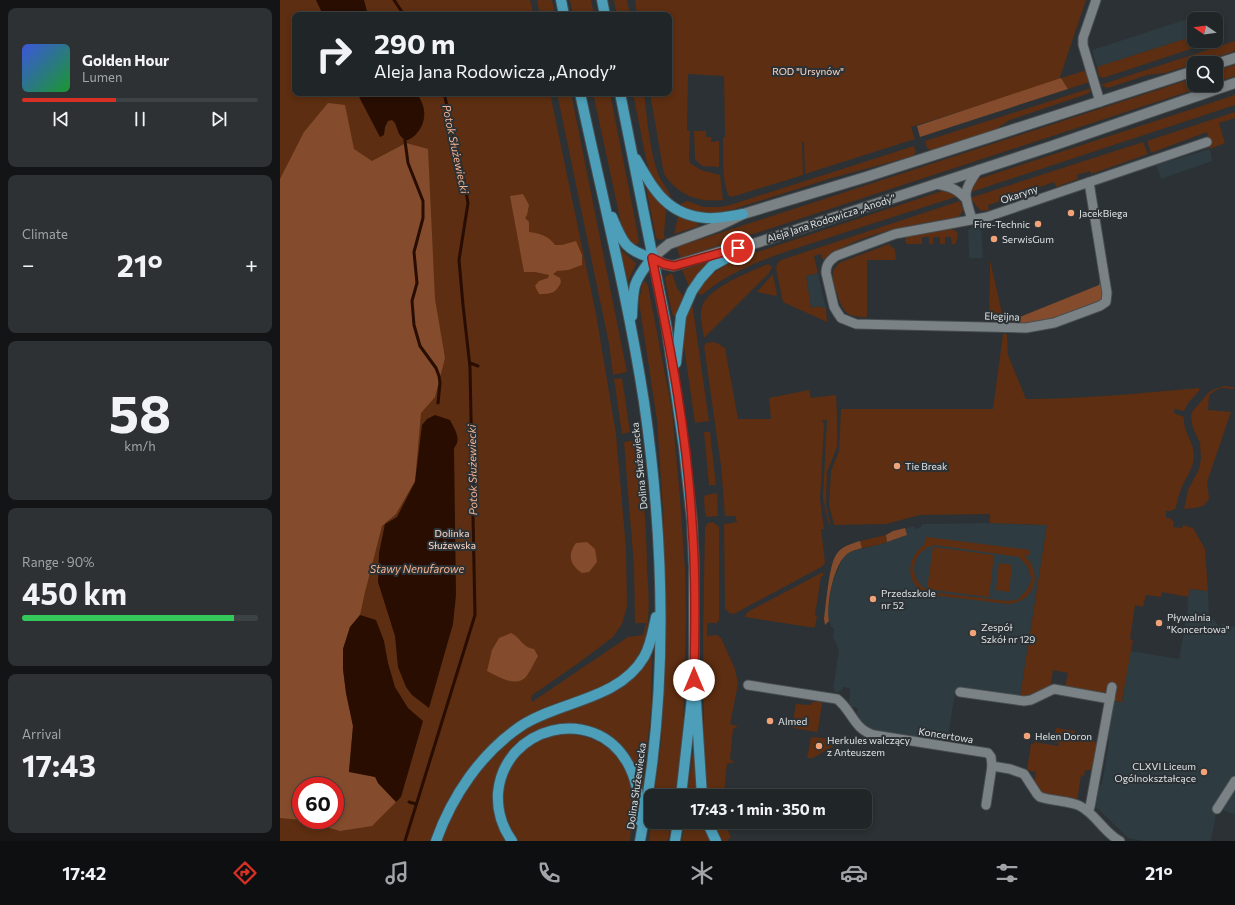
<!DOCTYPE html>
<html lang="en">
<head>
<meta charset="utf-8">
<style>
  :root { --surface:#202527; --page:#2d3133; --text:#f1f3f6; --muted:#a2a5a7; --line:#3d4244; --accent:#d93025 }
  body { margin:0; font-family:Commissioner,sans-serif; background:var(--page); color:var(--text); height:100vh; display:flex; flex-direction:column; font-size:15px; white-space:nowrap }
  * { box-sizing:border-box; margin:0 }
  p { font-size:13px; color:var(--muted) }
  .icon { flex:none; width:22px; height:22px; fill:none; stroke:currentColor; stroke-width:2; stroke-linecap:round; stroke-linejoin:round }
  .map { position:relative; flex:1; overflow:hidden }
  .details { display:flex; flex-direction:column; gap:8px; padding:8px; background:#121415; width:280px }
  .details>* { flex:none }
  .guide { position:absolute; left:12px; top:12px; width:380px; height:84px; border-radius:8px; box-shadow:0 2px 6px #0003,0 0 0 1px var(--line); background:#202527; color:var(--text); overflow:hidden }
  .needle { width:26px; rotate:283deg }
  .fabs { position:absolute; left:907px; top:12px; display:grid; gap:8px }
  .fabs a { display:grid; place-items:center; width:36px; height:36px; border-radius:8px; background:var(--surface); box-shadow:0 2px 6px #0003,0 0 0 1px var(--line); font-size:20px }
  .speed { position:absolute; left:12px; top:777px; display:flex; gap:8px; font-size:20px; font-weight:700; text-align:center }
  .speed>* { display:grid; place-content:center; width:52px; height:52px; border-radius:50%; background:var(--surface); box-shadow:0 2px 6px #0003,0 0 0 1px var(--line); line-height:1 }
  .speed .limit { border:6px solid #d22; background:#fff; color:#111 }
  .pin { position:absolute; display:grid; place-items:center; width:34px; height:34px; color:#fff; margin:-17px; border:2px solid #fff; border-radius:50%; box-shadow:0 1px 4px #0007 }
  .me { position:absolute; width:44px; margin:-22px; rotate:0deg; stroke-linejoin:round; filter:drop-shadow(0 0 3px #0008) }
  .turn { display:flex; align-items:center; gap:14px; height:84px; padding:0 16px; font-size:18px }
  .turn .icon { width:52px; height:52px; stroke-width:2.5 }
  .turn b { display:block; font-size:28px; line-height:34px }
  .big { font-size:30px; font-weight:700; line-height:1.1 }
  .details .widget { flex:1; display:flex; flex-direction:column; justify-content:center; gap:6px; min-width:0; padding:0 14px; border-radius:8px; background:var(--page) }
  .details .dial { align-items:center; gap:0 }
  .dial b { font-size:52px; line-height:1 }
  .song { display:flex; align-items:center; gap:12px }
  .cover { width:48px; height:48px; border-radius:6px; background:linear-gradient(135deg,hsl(230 70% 55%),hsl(130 70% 35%)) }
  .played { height:4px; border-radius:2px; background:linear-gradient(90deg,var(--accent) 40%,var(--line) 40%) }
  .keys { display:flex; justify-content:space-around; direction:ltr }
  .heat { display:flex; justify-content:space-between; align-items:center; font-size:22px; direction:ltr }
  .charge { height:6px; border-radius:3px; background:linear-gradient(90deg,#34c759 90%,var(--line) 0) }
  .trip { position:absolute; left:364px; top:789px; width:228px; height:40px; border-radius:8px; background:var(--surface); box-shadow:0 2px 6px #0003,0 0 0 1px var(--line); font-weight:700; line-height:40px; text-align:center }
  .dock { display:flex; height:64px; justify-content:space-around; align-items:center; background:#0d0f10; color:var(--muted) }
  .dock .icon { width:28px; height:28px }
  .dock .on { color:var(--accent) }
  .dock b { font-size:18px; color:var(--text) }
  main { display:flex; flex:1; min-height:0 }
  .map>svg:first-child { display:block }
</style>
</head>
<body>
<main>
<section class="details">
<div class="widget">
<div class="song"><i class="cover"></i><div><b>Golden Hour</b><p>Lumen</p></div></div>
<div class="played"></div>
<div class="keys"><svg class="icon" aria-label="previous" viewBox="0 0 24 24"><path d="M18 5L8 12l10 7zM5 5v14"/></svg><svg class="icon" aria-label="pause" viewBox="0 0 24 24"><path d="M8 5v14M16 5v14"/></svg><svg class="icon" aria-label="next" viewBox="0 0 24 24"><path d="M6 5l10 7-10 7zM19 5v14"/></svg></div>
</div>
<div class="widget"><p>Climate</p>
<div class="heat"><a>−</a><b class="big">21°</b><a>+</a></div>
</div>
<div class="widget dial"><b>58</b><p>km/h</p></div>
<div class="widget"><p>Range · 90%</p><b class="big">450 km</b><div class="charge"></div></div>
<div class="widget"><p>Arrival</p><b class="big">17:43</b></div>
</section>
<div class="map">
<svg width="955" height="841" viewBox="0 0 955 841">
  <rect width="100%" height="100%" fill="#2b3134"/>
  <g fill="#2e3b40">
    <polygon points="932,11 935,19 914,19 914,36 817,67 812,50"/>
    <polygon points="930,149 932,161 881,179 876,165"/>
    <polygon points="701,226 703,258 689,258 688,230 692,227"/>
    <polygon points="538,273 546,308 541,308 540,306 531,308 526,276"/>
    <polygon points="710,523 767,525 740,697 676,688 668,736 662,741 590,729 582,724 576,716 578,708 572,707 569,704 570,688 563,687 562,690 558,692 555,692 553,688 559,650 553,637 554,628 551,627 547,613 553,581 561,562 565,555 572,551 598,545 627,535 625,529 634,526 636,529 641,527 642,524"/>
    <polygon points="909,589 928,591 929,614 940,627 943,624 955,627 955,814 950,813 942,809 936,814 931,841 863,841 848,838 816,807 819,785 822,784 824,772 829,741 826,740 834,701 842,702 849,655 851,651 899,659 908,607 907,606"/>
  </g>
  <g fill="#5d2e11" fill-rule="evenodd">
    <path d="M0,0h250l4,15h-239v78h255l46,221 20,120 10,114 1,58 -5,18 -9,13 -33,25 -49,34 1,6 96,-65 15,-2 3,-12h-11l-1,-56 -10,-125 14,-2c1,26 5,52 7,78 1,17 2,34 2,51 2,26 4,53 -5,78 -19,49 -85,48 -123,74 -30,20 -61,57 -76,89 -5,10 -8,21 -12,31h-151zM21,786h34v34h-34z"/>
    <polygon points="257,0 272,0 275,15 260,15"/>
    <polygon points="290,0 311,0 314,15 293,15"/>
    <polygon points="334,0 347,0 350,15 337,15"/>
    <path d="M355,0h451l-27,80 -148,47 4,12 -110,35 -1,-32h-2l1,33 -71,22 -3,-1c-8,-16 -5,-41 -6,-59h2v-3l-1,-58 -36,-2 -1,56 3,1 -1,27 1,5 11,7 19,5 3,25c-25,3 -45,-5 -59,-26l-14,-81h19v-78h-32z"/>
    <polygon points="914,36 914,41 935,41 823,78 819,76 817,67"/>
    <polygon points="955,41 955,51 885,73 867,75 828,88 820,85"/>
    <polygon points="955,65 955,76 936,82 936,71"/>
    <polygon points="807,70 810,82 788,89 781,78"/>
    <polygon points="914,78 914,85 928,85 400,258 397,247"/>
    <polygon points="811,88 810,92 807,94 730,120 714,130 651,150 647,148 645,141"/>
    <polygon points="277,93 291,93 347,372 333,375 329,344"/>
    <path d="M313,93h17l28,142 1,7 -3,3c-8,-3 -12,-14 -15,-22z"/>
    <path d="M353,93h11c3,25 6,60 15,83 3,7 12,16 12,24l-6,-4 -14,-21 -5,-16z"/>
    <polygon points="955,95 955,105 688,193 695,180"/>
    <polygon points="955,112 955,118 939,123 945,143 930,149 927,132 871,153 867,141"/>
    <polygon points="414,131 426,131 426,137 431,137 431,142 439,141 439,167 422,166 415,159"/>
    <path d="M863,142l5,12 -57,20 -1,-3 -9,3v-1l-4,2 1,4 -22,8 -2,-5 -31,11 1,5 -8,2 -2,-4 -25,9h-1l1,5 -7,1c-4,-3 -6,-5 -9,-10l-2,-1 -1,-2z"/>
    <path d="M634,146l2,6 -3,4 -81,22 -101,32c-18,4 -35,4 -51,-4l2,-3 5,-2 17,6h16l10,-2z"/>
    <polygon points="366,187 378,202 386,210 384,235 385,238 381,240 377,239 376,237"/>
    <path d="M668,189l11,7c-43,14 -86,27 -128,41 -45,15 -92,27 -128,57l-2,1 -5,-3 14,-17 26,-16z"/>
    <path d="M680,201l3,9 -2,4 -4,3c-43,8 -98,15 -134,43l-2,-6 -7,2 4,17 -12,3 5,32 9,-2 1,2h5l1,14 -44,-20 -7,-33 1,-5 4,-4z"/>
    <polygon points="398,217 417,223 419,226 394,234"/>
    <polygon points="671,229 676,231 678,234 676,243 672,245 671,237 665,237 665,244 660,244 660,237 653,237 653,244 649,244 649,237 642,237 642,244 627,244 625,241 626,237 630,236"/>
    <path d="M609,244l6,6 1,10h-29v57c-7,0 -16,0 -21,-5 -6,-5 -15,-34 -13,-41 1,-3 4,-5 6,-8z"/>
    <polygon points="342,251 356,263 348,282 341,252"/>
    <polygon points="710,260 722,313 713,317 709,317"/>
    <polygon points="430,261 430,263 419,272 409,286 402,270"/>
    <path d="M488,264l4,3 -3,6 -65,65c-1,-9 -5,-22 -2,-31 5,-19 49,-36 66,-43z"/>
    <polygon points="392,273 397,288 403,296 395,316 393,316 392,313 385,279 386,276"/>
    <polygon points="492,275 493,275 497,294 496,296 477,292"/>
    <polygon points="363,282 366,282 368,286 392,411 400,498 405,570 406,618 403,726 395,796 374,796 381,743 385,678 386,610 383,509 377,420 359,302 362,285"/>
    <polygon points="412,302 429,421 415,423 403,340 406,315"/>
    <path d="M723,334h4l1,21 18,44c58,0 116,-6 173,-11v3l-11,12 -4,8 -10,-2v4l10,4c-1,16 10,23 10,41 -1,10 -8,20 -12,29 -3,7 -5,14 -6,21l-5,3h-5v7h4l4,4 -1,5 9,1 1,-3 10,3 12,21 3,42 -18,-2 -2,8 -26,-5 -1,5 -15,-2 -3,12 -8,-2 -5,34 3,1 -11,59 1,3 -9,-1 2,-13 -9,2 -3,4 -39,-7 3,-14 -15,-3 -3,18 -23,10 -7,-1 27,-172 -57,-2v-9l-70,1 -34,9 -52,1 -5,-20 2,-34 8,-20 2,-42h152z"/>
    <polygon points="433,342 437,343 445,348 458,419 491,419 489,398 529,390 531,398 556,395 557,414 557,447 547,472 546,505 550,524 549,525 543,498 547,420 542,420 544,424 540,500 544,529 541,529 545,562 543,566 454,614 449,613 445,608 444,524 457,522 455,516 445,516 441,466 424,346 426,343"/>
    <polygon points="342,378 350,432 342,434 334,379"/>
    <polygon points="944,386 953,387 955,389 940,388 929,395 928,410 951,412 927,482 929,498 927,502 923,506 915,508 904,509 908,490 919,469 921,459 920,443 913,428 911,418 912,412 929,392 935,389"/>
    <polygon points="424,432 430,432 436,485 429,485"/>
    <polygon points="437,493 438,516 427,517 425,513 424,497 426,495"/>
    <polygon points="433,522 439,527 439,620 437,623 427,623 427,636 437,635 441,638 455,669 458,684 450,724 457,726 457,727 453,729 450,759 455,763 447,763 444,796 427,796 424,739 423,638 425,527 428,523"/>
    <polygon points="606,535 607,542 598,545 582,548 580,541"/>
    <path d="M646,537l104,13v6l-6,-1c19,18 12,46 -15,49l-77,-9c-27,-7 -28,-35 -8,-50zM655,545l84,12 9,10 3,10v4l-4,9 -10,10 -10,1 -75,-9c-26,-10 -23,-41 3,-47z"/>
    <polygon points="653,547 714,555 709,597 647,589"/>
    <polygon points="719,563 732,565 729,592 716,590"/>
    <polygon points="543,572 543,576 541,576 535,615 537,616 535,627 529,627 465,617 466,614 469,611"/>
    <path d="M370,656h2l-1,52 -8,79h-2c-11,-51 -62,-80 -110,-54 -17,9 -28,22 -33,41 -4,12 -7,25 -4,39 1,9 7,19 11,28h-64l13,-31 22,-34 33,-35 23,-17 86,-34 13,-10z"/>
    <polygon points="533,702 541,702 542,704 538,730 537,732 514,728 512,727 516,704 530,705"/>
    <polygon points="776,728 795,731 794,738 813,740 817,744 812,769 810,770 805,770 804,776 801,775 797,801 762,793 754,783 756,771 753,772 747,769 751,744 754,744 754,742 778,746 779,743 773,742"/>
    <path d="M283,734c36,0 65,21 69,59 2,15 -1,32 -2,48h-112c-22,-19 -18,-62 -2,-84 11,-14 30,-21 47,-23z"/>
    <polygon points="531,737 554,739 556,740 557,744 533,758 527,758"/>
    <polygon points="414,744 417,796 407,796"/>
    <polygon points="371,822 391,822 388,841 369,841"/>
    <polygon points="404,822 422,822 431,841 402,841"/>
    <polygon points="432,822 445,822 451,838 448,839 448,841 442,841"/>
  </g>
  <g fill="#844c2c" fill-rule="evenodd">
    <polygon points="781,78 788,89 640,137 637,126"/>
    <path d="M48,103l17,2 9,44 18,12 34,-18 22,6 7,150 10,59 -10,39 -14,16 -6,68 -19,33 -14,12 -17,66 -5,23 -10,12 -7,22v20l3,24 7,33 -4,45 27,6 2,6 18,19 -24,24 -32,5 -38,-11 -22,-2v-639l24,-47zM21,786h34v34h-34z"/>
    <path d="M243,194l6,11 -2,10 -2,3 4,4v10c10,1 20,4 26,13h7l14,-4 6,14v10l-14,5 -11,1 -4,3 7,4 1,4c-5,11 -9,12 -22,12l-4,-8 4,-5 9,-3 1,-3 -14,-3h-11l-14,-76z"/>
    <polygon points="820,281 824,286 822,301 775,321 743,325 722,324 722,322 729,319 732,320 819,285"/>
    <polygon points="625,528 627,535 607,542 606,535 613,531"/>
    <path d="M580,541l2,7c-6,2 -13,3 -17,8 -12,12 -19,49 -16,65l-4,4 -1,-6c2,-14 5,-54 12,-64 5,-9 15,-11 24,-14z"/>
    <path d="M307,542l8,7 2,13 -8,10 -7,1c-12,-8 -15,-18 -6,-30z"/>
    <path d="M231,633c9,4 12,15 23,16l4,7c-3,5 -9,18 -13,22 -11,9 -28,-2 -38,-7l5,-21 7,-12z"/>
  </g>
  <g fill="#280d00">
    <polygon points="36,0 84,0 88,15 43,15"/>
    <path d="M77,93h60c3,6 7,12 7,18 2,12 -7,27 -19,30l-6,-7 -4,-11 -3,-3 -4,1 -3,6 -1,8 -4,2z"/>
    <path d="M155,415l15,5c5,10 12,19 4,28l2,147 -3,29 -24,84 -17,-13 -6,-8 -8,-20 -3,-31 -17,-54 1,-29 6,-29 12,-7 18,-35 7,-57 5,-6z"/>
    <polygon points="80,615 96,620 104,641 108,663 115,687 128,708 143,721 121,797 116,802 98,783 95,777 69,772 73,726 66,693 63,669 63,649 70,627"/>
  </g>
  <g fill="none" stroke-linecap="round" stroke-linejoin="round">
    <g stroke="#280d00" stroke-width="3">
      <polyline points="114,0 124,15"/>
      <polyline points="125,141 128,163 143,201 143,218 134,252 137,283 132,301 134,325 140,346 156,368 159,376 160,383 158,403"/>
      <polyline points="190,363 198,366"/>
      <polyline points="129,802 136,804"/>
      <polyline points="125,841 195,615 190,367 183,305 179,260 188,203 184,180 164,93"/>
    </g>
    <defs>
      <g id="street">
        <polyline points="816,0 803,38 803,45 820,102"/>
        <path d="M809,182l18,111 -1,9 -6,4 -46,17 -28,5 -170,-4 -15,-6 -4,-6 -3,-5 -8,-34c0,-8 3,-12 10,-17l59,-22 92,-17 220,-75"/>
        <path d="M655,184c13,2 21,4 30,14"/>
        <path d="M692,219c-8,-25 -10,-27 6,-49"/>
        <path d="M468,685l89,14c15,11 16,30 37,36l114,18 3,4 1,9 18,3 14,5 13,20 3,3c12,4 31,4 40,9 16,8 24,27 40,35"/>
        <polyline points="680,692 744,701 751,700 774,689 830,699"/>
        <polyline points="706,805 712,766"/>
        <polyline points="937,809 955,781"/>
        <polyline points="808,811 810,807 832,687"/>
      </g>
      <g id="secondary">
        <polyline points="936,64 955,58"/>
        <polyline points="914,71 586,177 463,214 438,226 389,244 372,258 384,264 393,266 446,250 470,245 769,147 955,83"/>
      </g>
      <g id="primary">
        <polyline points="281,0 284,15"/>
        <polyline points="322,0 325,15"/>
        <path d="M300,93c22,103 48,205 64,309 21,144 24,296 -4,439"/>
        <polyline points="340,93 386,324 404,448 412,521 414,566 414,680 401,796"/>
        <path d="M356,159c18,31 31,56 70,59 12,1 25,-2 37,-4"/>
        <path d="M332,217c11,26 13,33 40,41"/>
        <path d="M352,316c1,-30 1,-34 20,-58"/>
        <polyline points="396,363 401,316 412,291 421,278 432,266 470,245"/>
        <polyline points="416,702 422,796"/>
        <polyline points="427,822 436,841"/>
        <path d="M156,841c16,-45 45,-88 85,-115 38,-25 98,-26 123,-69 7,-12 9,-27 12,-40"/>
        <path d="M232,841c-10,-14 -15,-31 -14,-48 6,-67 95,-89 129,-31 10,17 13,39 13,59"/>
        <polyline points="395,841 398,822"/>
      </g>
    </defs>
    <use href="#street" stroke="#484d4f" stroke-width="11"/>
    <use href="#secondary" stroke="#484d4f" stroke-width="12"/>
    <use href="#primary" stroke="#484d4f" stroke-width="12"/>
    <use href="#street" stroke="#7b8285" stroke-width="9"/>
    <use href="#secondary" stroke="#7b8285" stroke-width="10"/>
    <use href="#primary" stroke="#4c9eb9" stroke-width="10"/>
  </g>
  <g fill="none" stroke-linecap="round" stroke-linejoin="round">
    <defs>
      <path id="route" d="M414,680c1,-53 2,-105 -2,-158 -5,-89 -22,-177 -40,-264l12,6 10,2 64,-18"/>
    </defs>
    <use href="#route" stroke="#8d1f18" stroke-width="10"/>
    <use href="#route" stroke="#d93025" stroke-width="7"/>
  </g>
  <g fill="#f0a278" stroke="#2b3134" stroke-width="1.5">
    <circle cx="791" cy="213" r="4"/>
    <circle cx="758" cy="224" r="4"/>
    <circle cx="714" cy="239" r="4"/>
    <circle cx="617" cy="466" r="4"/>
    <circle cx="593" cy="599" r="4"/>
    <circle cx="879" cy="623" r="4"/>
    <circle cx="693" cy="633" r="4"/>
    <circle cx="490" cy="721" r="4"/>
    <circle cx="747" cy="736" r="4"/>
    <circle cx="539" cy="746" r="4"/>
    <circle cx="924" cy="772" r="4"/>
  </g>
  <g text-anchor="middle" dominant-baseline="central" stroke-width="4" stroke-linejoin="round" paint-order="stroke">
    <g font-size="10" fill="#fedac8" stroke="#2b3134">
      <text x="528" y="71">ROD "Ursynów"</text>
      <text x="172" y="533">Dolinka<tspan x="172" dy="12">Służewska</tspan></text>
    </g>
    <g font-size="10" fill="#dee2e4" stroke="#2b3134">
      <text transform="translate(739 194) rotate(-19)">Okaryny</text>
      <text transform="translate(551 218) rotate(-18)">Aleja Jana Rodowicza „Anody”</text>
      <text transform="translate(722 316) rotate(2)">Elegijna</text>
      <text transform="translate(359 466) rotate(-96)">Dolina Służewiecka</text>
      <text transform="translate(666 735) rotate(9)">Koncertowa</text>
      <text transform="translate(356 786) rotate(-82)">Dolina Służewiecka</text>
    </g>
    <g font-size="10" fill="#dee2e4" stroke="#2b3134" text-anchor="start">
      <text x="799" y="213">JacekBiega</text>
      <text x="750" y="224" text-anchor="end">Fire-Technic</text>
      <text x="722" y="239">SerwisGum</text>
      <text x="625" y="466">Tie Break</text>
      <text x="601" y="593">Przedszkole<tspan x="601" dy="12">nr 52</tspan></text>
      <text x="887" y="617">Pływalnia<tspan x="887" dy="12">"Koncertowa"</tspan></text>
      <text x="701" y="627">Zespół<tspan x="701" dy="12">Szkół nr 129</tspan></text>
      <text x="498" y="721">Almed</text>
      <text x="755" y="736">Helen Doron</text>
      <text x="547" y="740">Herkules walczący<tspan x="547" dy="12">z Anteuszem</tspan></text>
      <text x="916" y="766" text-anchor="end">CLXVI Liceum<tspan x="916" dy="12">Ogólnokształcące</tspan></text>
    </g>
    <g font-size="11" font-style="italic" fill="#f7b28d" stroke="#2b3134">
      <text transform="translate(176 149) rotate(78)">Potok Służewiecki</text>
      <text transform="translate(192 470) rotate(-91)">Potok Służewiecki</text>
      <text x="137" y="568">Stawy Nenufarowe</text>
    </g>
  </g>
</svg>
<div class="fabs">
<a><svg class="needle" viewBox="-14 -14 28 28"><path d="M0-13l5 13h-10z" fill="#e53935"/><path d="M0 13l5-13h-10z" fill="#a2a5a7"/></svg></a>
<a><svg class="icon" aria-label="search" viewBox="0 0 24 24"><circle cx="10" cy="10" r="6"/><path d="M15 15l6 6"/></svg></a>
</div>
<div class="speed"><div class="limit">60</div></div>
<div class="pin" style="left:458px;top:248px;background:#d93025"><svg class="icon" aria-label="arrive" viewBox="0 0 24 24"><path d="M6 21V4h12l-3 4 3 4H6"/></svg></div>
<svg class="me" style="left:414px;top:680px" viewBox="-20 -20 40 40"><circle r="19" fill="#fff"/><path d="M0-13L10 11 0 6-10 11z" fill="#d93025"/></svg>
<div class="trip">17:43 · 1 min · 350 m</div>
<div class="guide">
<div class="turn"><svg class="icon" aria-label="right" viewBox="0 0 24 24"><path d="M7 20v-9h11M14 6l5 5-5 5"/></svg><div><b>290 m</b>Aleja Jana Rodowicza „Anody”</div></div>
</div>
</div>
</main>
<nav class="dock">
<b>17:42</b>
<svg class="icon on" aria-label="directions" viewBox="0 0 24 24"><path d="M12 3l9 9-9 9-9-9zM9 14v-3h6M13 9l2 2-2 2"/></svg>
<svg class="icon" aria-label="music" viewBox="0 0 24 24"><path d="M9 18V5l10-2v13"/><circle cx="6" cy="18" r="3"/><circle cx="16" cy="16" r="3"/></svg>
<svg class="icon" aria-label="phone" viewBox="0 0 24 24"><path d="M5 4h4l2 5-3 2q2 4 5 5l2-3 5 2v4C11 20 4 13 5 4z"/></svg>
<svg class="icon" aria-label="climate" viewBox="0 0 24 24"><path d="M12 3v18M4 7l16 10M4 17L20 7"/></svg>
<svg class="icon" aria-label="car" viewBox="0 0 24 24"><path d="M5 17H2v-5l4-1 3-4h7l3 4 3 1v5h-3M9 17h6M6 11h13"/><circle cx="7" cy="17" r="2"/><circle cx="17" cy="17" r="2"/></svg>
<svg class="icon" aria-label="filters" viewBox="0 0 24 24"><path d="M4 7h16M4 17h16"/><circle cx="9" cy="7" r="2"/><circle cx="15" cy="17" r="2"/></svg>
<b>21°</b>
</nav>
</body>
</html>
